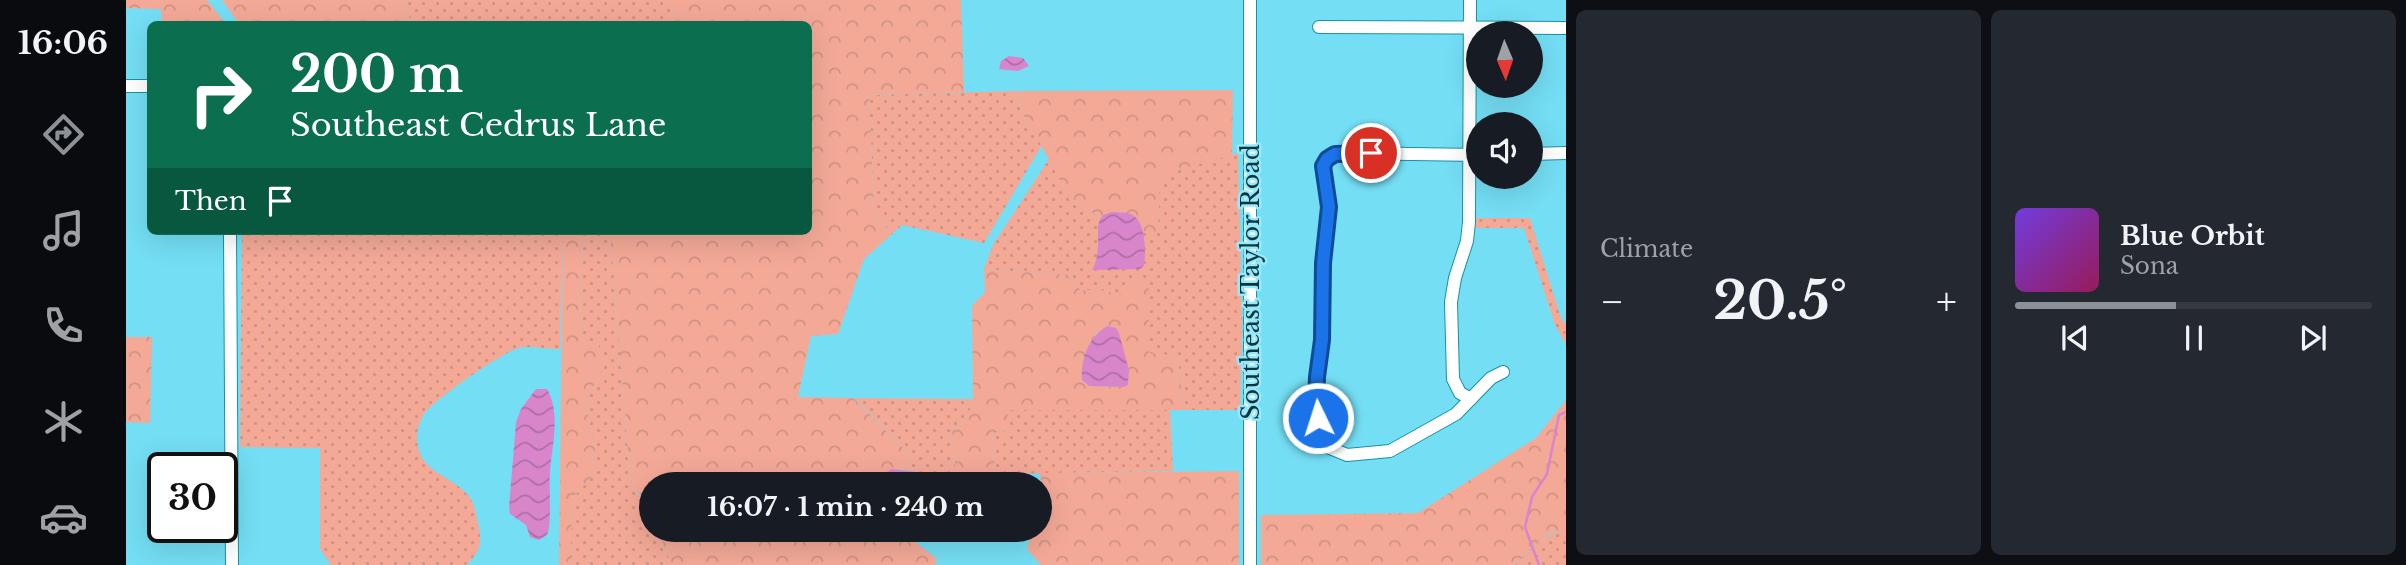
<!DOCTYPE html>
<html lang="en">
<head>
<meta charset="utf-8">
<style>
  :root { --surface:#171b24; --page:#242831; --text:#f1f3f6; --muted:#9ea1a6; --line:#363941; --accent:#8c9099 }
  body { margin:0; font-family:"Libre Baskerville",serif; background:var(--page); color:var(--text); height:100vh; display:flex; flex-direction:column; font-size:26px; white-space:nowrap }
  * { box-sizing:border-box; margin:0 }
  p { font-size:23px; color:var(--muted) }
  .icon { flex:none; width:38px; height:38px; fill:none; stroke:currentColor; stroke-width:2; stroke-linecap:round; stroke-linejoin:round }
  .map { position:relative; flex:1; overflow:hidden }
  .drawer { display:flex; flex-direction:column; gap:10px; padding:10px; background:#0d0f14; width:840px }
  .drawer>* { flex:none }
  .top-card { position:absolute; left:21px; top:21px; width:665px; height:214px; border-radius:10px; box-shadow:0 7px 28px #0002; background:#0b6e4f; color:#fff; overflow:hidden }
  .needle { width:46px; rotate:178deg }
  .tools { position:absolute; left:1340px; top:21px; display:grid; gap:14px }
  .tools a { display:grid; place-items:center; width:77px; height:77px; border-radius:50%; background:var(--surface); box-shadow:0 7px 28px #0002; font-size:35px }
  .speed { position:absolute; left:21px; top:452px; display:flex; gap:14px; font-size:35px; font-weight:700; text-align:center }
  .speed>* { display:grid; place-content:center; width:91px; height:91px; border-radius:50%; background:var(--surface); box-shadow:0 7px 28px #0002; line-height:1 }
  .speed .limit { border:4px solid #111; border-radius:10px; background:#fff; color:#111 }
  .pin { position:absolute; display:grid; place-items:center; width:60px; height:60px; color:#fff; margin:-30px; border:4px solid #fff; border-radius:50%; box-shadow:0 2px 7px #0007 }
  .me { position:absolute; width:77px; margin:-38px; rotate:356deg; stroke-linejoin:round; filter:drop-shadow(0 0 5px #0008) }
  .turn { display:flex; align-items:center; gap:24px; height:147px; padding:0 28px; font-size:32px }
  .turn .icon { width:91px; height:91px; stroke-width:2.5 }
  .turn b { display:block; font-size:49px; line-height:60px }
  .then { display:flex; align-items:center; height:66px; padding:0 28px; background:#0003; gap:14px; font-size:26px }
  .big { font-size:52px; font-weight:800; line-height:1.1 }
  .drawer .widget { flex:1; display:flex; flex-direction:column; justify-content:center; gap:10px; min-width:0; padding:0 24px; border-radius:10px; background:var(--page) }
  .song { display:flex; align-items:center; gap:21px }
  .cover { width:84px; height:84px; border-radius:10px; background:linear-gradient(135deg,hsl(260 70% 55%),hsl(330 70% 35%)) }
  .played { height:7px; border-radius:4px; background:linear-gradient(90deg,var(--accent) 45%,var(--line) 45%) }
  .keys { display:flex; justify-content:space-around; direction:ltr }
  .heat { display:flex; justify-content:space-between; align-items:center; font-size:38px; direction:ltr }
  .drawer .tiles { flex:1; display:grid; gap:10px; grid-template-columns:repeat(2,1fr) }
  .trip { position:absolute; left:513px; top:472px; width:413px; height:70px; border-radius:35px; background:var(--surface); box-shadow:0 7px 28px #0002; font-weight:800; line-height:70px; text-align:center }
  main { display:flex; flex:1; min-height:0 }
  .menu { display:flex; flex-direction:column; width:126px; justify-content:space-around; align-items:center; background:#090b0e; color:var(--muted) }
  .menu .icon { width:49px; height:49px }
  .menu .current { color:var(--accent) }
  .menu b { font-size:32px; color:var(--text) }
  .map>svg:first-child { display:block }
</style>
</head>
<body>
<main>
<nav class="menu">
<b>16:06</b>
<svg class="icon current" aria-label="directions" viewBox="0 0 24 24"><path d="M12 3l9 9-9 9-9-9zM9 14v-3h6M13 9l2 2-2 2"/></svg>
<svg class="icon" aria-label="music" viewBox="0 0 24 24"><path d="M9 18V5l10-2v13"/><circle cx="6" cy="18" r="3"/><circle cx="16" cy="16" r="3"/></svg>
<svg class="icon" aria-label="phone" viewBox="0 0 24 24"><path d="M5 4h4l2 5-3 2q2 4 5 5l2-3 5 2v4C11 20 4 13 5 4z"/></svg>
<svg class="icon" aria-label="climate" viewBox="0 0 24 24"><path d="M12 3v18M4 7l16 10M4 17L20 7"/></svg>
<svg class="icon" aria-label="car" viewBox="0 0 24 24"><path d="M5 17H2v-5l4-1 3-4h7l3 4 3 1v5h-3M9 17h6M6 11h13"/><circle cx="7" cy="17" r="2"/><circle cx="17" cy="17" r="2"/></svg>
</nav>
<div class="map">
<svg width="1440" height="565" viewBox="0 0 1440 565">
  <defs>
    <pattern id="grass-dots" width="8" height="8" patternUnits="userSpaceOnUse" patternTransform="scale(1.75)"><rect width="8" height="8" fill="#f4a997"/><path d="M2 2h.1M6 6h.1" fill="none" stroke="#d09283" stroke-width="1.8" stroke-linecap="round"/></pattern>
    <pattern id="forest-crowns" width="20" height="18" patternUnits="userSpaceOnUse" patternTransform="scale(1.75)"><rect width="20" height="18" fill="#f4a997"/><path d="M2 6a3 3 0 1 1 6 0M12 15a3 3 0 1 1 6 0" fill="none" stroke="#d09283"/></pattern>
    <pattern id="water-waves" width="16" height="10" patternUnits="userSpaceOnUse" patternTransform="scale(1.75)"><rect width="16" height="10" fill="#d985cb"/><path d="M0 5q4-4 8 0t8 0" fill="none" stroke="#ae6ea6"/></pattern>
  </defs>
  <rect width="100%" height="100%" fill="#74def4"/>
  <g fill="url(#grass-dots)">
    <polygon points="272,0 545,0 549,24 288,24"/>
    <polygon points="890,91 895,109 916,145 858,243 776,225 765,235 748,209 743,95"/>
    <path d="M1112,153l4,172 -2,85h-57l-5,-54 -29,-2 -1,-33c-24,-23 -31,-34 -67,-30l-12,-16 -85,-6 9,-24 56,-86 21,39 31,20 -4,51h43l5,-10 -2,-26h15l1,-58z"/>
    <polygon points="1346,218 1404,218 1435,318 1440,324 1440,345 1429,325 1398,228 1347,228"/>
    <path d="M116,231h321l-3,118c-12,0 -31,-4 -42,-1 -16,5 -88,54 -95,68 -6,10 -7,20 -5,31 5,27 38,30 52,51 6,8 6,20 9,30 3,18 0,25 -13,37h-135l-11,-16v-101l-80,-1z"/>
    <path d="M457,231h27l21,256c18,16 20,19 20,43h7l11,28v7h-99l2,-67 19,-20 4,-27 -10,-52 17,-26 -22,-31z"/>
    <polygon points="728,398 847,399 840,422 826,428 830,473 811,475 812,485 805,485 804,477 793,472 784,471 783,454"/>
    <polygon points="881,410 1044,410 1047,471 869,474 866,433 881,431"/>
    <polygon points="1434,530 1440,530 1440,565 1389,565 1414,540"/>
  </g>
  <g fill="url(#forest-crowns)" fill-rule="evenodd">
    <polygon points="0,0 81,0 100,24 36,24 35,9 0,8"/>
    <polygon points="96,0 272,0 288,24 113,24"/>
    <polygon points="545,0 835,0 838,92 743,95 748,209 765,235 738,259 712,334 685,336 672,397 727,398 783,454 784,471 773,469 760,478 759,485 525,485 525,511 521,500 505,487 484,231 682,231 682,24 549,24"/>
    <path d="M1107,90l-1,65 -72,20 -2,58h-15c-5,-21 -25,-26 -42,-15l-31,-20 -49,-89 -5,-18z"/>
    <polygon points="437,231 457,231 454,341 473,345 476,373 459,399 469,451 465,478 446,498 444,565 433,565"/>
    <path d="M858,269l85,6 12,16 16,-2 22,5 24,-17 6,5v71l29,3 5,54h-175l-1,21 -15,2 3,41 -39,-1 -4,-45 14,-6 7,-23 -1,-93 13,-14zM972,332l31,38 -1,15 -4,2 -35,-1 -7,-6c-1,-18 5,-34 16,-48z"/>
    <polygon points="0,337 26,337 24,423 0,422"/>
    <path d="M1440,400v130c-20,-1 -38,22 -51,35h-254v-50l157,-2 118,-75z"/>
    <polygon points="1113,471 1113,565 915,565 901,549 906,530 914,530 914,519 925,515 913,473"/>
    <polygon points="532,530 784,530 784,538 811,559 809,565 543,565 543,558"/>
  </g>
  <g fill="url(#water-waves)">
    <polygon points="883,56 897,58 903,66 892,71 873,69 875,61"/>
    <path d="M985,212c7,1 17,-1 23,4 12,8 12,37 10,50l-4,3 -48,1c11,-19 2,-42 9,-52 2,-4 6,-4 10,-6z"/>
    <path d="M981,326l9,2 3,5 10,37 -1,15 -4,2 -35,-1 -7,-6c-2,-21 7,-43 25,-54z"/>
    <path d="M410,389h11c14,24 5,56 3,83 -1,18 1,37 -1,56l-2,7 -8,5 -9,-3 -4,-12 -16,-11 -1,-7 7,-85 5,-13z"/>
    <polygon points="765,469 800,473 804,477 805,485 759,485 761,472"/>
  </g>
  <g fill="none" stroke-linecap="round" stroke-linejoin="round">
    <polyline stroke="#d985cb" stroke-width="2.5" points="1413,565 1399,527 1406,497 1421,474 1433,415 1440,412"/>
    <defs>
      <g id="minor">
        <polyline points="1124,0 1124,565"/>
        <polyline points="1344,0 1343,222 1341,241 1329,278 1325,302 1327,379 1334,393 1345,399"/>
        <polyline points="1193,27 1440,28"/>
        <polyline points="0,86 24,86"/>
        <polyline points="1405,154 1440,153"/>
        <polyline points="1201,159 1197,166 1203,207 1197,263 1198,299 1190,405 1195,432 1204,448"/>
        <polyline points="1201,159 1218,153 1353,155"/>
        <polyline points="104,231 106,565"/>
        <polyline points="1204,448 1221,455 1264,451 1330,414 1365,378 1377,372"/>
      </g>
    </defs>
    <use href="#minor" stroke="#1692a7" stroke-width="14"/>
    <use href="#minor" stroke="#fff" stroke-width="12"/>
  </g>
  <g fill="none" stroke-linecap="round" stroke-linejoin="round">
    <defs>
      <polyline id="route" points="1192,418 1190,405 1191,377 1196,340 1197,263 1203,207 1197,166 1201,159 1209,154 1245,153"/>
    </defs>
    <use href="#route" stroke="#114b97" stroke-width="18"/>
    <use href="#route" stroke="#1a73e8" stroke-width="12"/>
  </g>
  <g text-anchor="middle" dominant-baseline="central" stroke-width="5" stroke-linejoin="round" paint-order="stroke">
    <g font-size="24" fill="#02353d" stroke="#97e8f9">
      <text transform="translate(1124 282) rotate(-90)">Southeast Taylor Road</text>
    </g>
  </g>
</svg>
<div class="tools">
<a><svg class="needle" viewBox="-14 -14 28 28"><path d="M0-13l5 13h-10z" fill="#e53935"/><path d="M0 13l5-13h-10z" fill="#9ea1a6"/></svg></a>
<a><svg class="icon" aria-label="sound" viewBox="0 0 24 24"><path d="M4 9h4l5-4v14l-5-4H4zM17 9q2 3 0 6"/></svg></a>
</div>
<div class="speed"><div class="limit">30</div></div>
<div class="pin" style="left:1245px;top:153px;background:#d93025"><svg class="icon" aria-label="arrive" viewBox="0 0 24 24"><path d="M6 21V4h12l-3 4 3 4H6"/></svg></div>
<svg class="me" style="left:1192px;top:418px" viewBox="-20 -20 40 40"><circle r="17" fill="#1a73e8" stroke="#fff" stroke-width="3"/><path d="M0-11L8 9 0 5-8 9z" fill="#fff"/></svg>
<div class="trip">16:07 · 1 min · 240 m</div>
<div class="top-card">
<div class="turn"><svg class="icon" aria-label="right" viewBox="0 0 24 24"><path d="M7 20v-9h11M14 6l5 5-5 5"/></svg><div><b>200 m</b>Southeast Cedrus Lane</div></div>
<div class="then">Then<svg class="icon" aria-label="arrive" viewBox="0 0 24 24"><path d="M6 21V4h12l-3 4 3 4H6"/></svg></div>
</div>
</div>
<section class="drawer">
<div class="tiles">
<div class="widget"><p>Climate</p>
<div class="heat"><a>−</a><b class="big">20.5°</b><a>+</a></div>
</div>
<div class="widget">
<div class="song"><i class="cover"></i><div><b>Blue Orbit</b><p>Sona</p></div></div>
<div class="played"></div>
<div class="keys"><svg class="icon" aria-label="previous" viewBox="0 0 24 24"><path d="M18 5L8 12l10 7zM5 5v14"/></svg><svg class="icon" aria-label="pause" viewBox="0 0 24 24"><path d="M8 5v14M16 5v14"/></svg><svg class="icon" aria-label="next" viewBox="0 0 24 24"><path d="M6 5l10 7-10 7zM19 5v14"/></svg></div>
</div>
</div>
</section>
</main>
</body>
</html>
